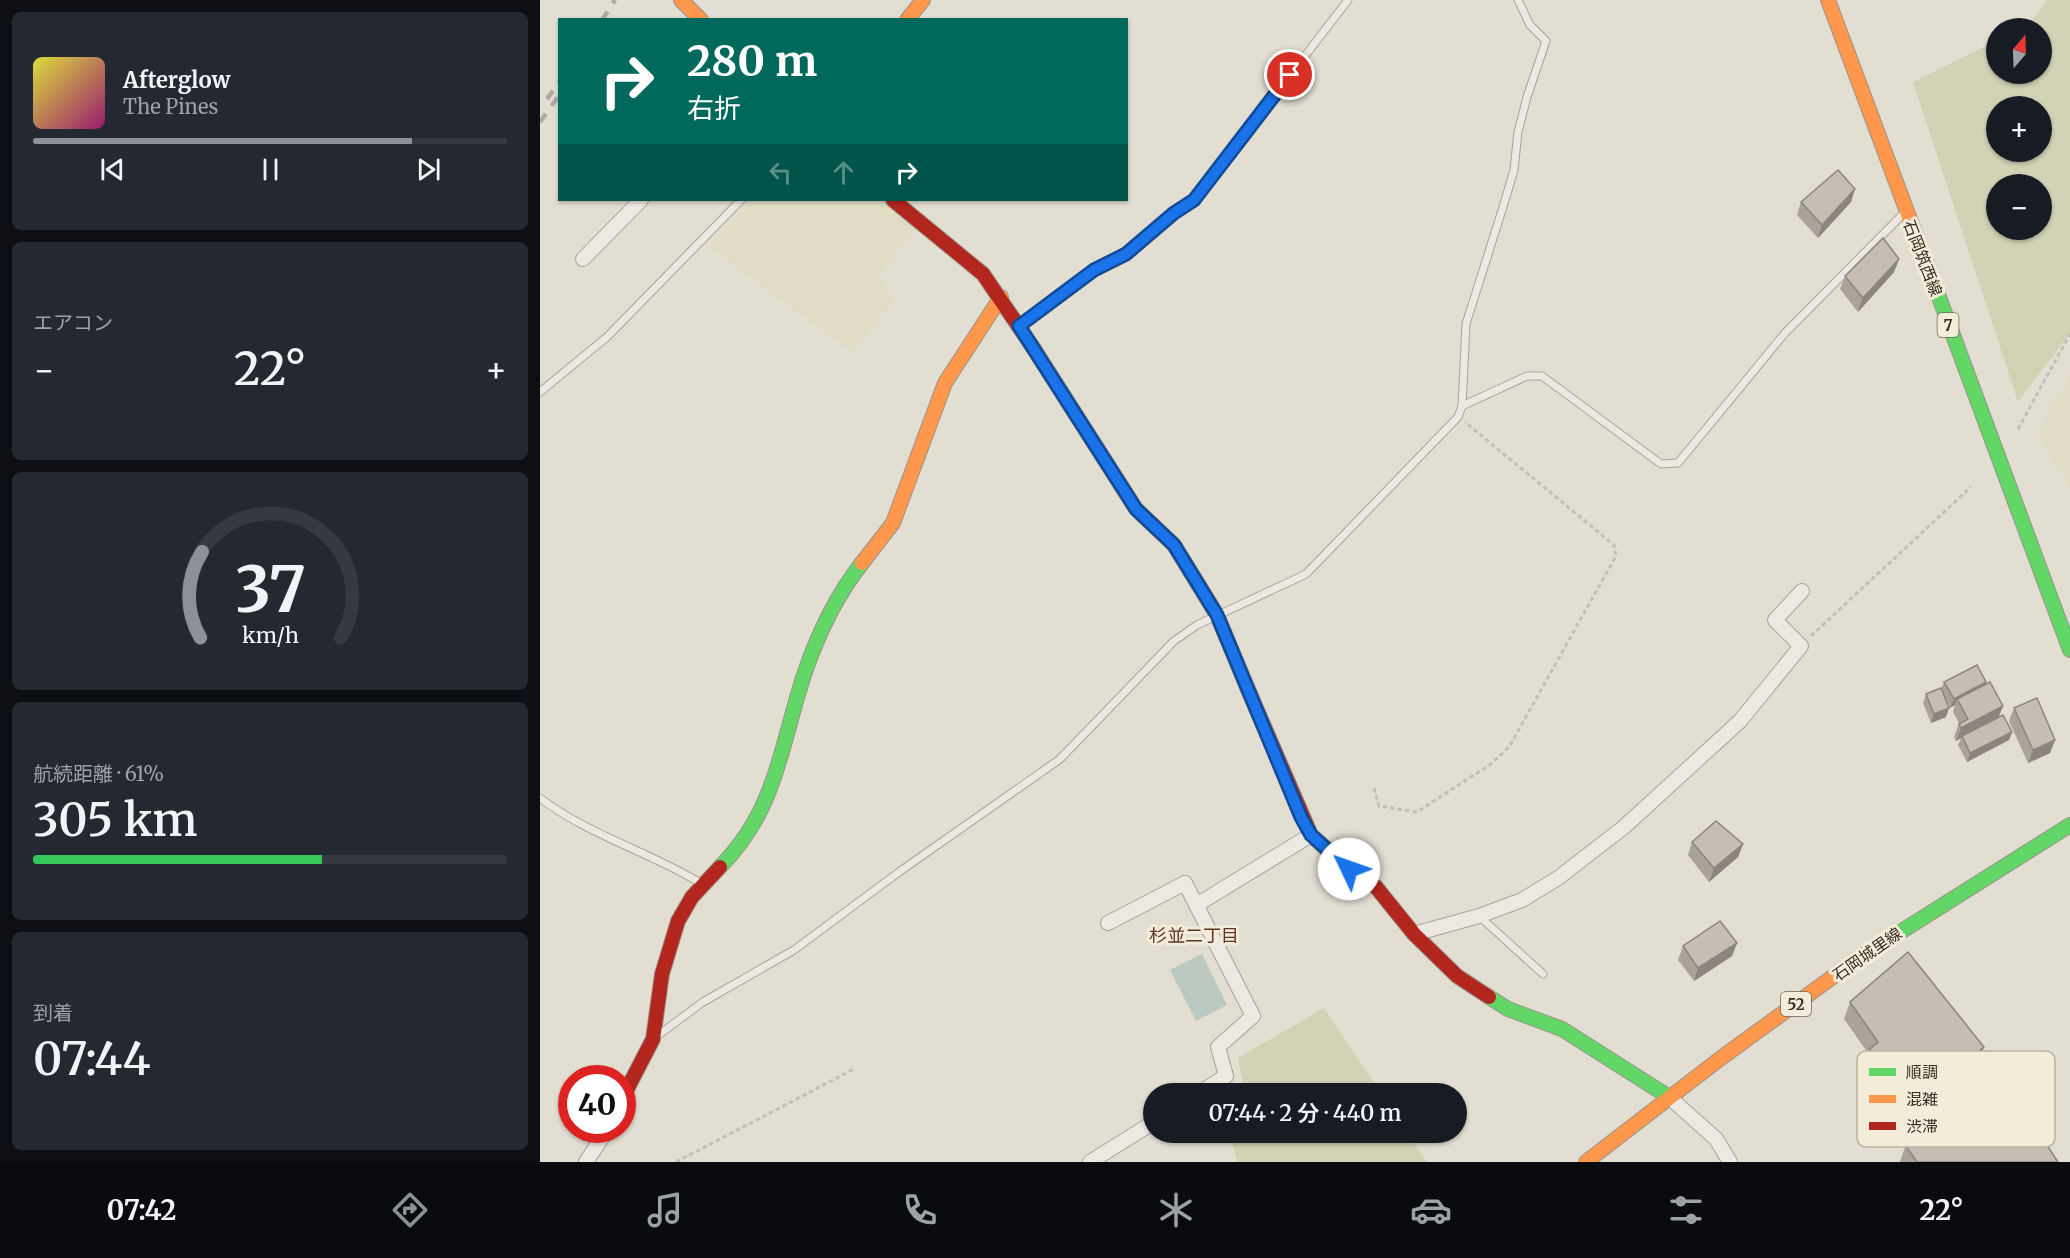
<!DOCTYPE html>
<html lang="ja">
<head>
<meta charset="utf-8">
<style>
  :root { --surface:#171b24; --page:#242831; --text:#f1f3f6; --muted:#9ea1a6; --line:#363941; --accent:#8c9099 }
  body { margin:0; font-family:Merriweather,"Noto Sans JP",serif; background:var(--page); color:var(--text); height:100vh; display:flex; flex-direction:column; font-size:22px; white-space:nowrap }
  * { box-sizing:border-box; margin:0 }
  p { font-size:20px; color:var(--muted) }
  .icon { flex:none; width:33px; height:33px; fill:none; stroke:currentColor; stroke-width:2; stroke-linecap:round; stroke-linejoin:round }
  .map { position:relative; flex:1; overflow:hidden }
  .details { display:flex; flex-direction:column; gap:12px; padding:12px; background:#0d0f14; width:540px }
  .details>* { flex:none }
  .banner { position:absolute; left:18px; top:18px; width:570px; height:183px; border-radius:0px; box-shadow:0 2px 4px #0004; background:#00695c; color:#fff; overflow:hidden }
  .needle { width:39px; rotate:19deg }
  .tools { position:absolute; left:1446px; top:18px; display:grid; gap:12px }
  .tools a { display:grid; place-items:center; width:66px; height:66px; border-radius:50%; background:var(--surface); box-shadow:0 2px 4px #0004; font-size:30px }
  .speed { position:absolute; left:18px; top:1065px; display:flex; gap:12px; font-size:30px; font-weight:700; text-align:center }
  .speed>* { display:grid; place-content:center; width:78px; height:78px; border-radius:50%; background:var(--surface); box-shadow:0 2px 4px #0004; line-height:1 }
  .speed .limit { border:9px solid #d22; background:#fff; color:#111 }
  .pin { position:absolute; display:grid; place-items:center; width:51px; height:51px; color:#fff; margin:-26px; border:3px solid #fff; border-radius:50%; box-shadow:0 2px 6px #0007 }
  .me { position:absolute; width:66px; margin:-33px; rotate:312deg; stroke-linejoin:round; filter:drop-shadow(0 0 4px #0008) }
  .turn { display:flex; align-items:center; gap:21px; height:126px; padding:0 30px; font-size:27px }
  .turn .icon { width:78px; height:78px; stroke-width:2.5 }
  .turn b { display:block; font-size:42px; line-height:51px }
  .lanes { display:flex; align-items:center; height:57px; padding:0 30px; background:#0003; justify-content:center; gap:30px; direction:ltr }
  .lanes .off { opacity:.35 }
  .big { font-size:45px; font-weight:600; line-height:1.1 }
  .details .tile { flex:1; display:flex; flex-direction:column; justify-content:center; gap:9px; min-width:0; padding:0 21px; border-radius:9px; background:var(--page) }
  .details .dial { align-items:center; gap:0 }
  .dial svg { height:156px; overflow:visible; fill:none; stroke:var(--line); stroke-width:7; stroke-linecap:round; text-anchor:middle }
  .dial text { fill:var(--text); stroke:none }
  .song { display:flex; align-items:center; gap:18px }
  .cover { width:72px; height:72px; border-radius:9px; background:linear-gradient(135deg,hsl(60 70% 55%),hsl(320 70% 35%)) }
  .played { height:6px; border-radius:3px; background:linear-gradient(90deg,var(--accent) 80%,var(--line) 80%) }
  .keys { display:flex; justify-content:space-around; direction:ltr }
  .heat { display:flex; justify-content:space-between; align-items:center; font-size:33px; direction:ltr }
  .charge { height:9px; border-radius:4px; background:linear-gradient(90deg,#34c759 61%,var(--line) 0) }
  .trip { position:absolute; left:603px; top:1083px; width:324px; height:60px; border-radius:30px; background:var(--surface); box-shadow:0 2px 4px #0004; font-weight:600; line-height:60px; text-align:center }
  .dock { display:flex; height:96px; justify-content:space-around; align-items:center; background:#090b0e; color:var(--muted) }
  .dock .icon { width:42px; height:42px }
  .dock .selected { color:var(--accent) }
  .dock b { font-size:27px; color:var(--text) }
  main { display:flex; flex:1; min-height:0 }
  .map>svg:first-child { display:block }
</style>
</head>
<body>
<main>
<section class="details">
<div class="tile">
<div class="song"><i class="cover"></i><div><b>Afterglow</b><p>The Pines</p></div></div>
<div class="played"></div>
<div class="keys"><svg class="icon" aria-label="previous" viewBox="0 0 24 24"><path d="M18 5L8 12l10 7zM5 5v14"/></svg><svg class="icon" aria-label="pause" viewBox="0 0 24 24"><path d="M8 5v14M16 5v14"/></svg><svg class="icon" aria-label="next" viewBox="0 0 24 24"><path d="M6 5l10 7-10 7zM19 5v14"/></svg></div>
</div>
<div class="tile"><p>エアコン</p>
<div class="heat"><a>−</a><b class="big">22°</b><a>+</a></div>
</div>
<div class="tile dial"><svg viewBox="0 0 100 80">
<path d="M14 69A42 42 0 1 1 86 69"/>
<path d="M14 69A42 42 0 0 1 15 25" stroke="#8c9099"/>
<text x="50" y="56" font-size="32" font-weight="700">37</text>
<text x="50" y="72" font-size="11">km/h</text>
</svg></div>
<div class="tile"><p>航続距離 · 61%</p><b class="big">305 km</b><div class="charge"></div></div>
<div class="tile"><p>到着</p><b class="big">07:44</b></div>
</section>
<div class="map">
<svg width="1530" height="1162" viewBox="0 0 1530 1162">
  <rect width="100%" height="100%" fill="#e3ded2"/>
  <g fill="#e1dcc4">
    <polygon points="212,200 345,200 376,228 338,275 355,300 311,352 168,246"/>
    <polygon points="1530,374 1530,488 1498,434"/>
  </g>
  <g fill="#d2d2b5" fill-rule="evenodd">
    <path d="M1507,0h23v333l-52,69 -105,-320 83,-41v33h46v-46h-20l8,-4zM1456,106h46v46h-46zM1456,184h46v46h-46z"/>
    <polygon points="784,1008 841,1093 701,1093 703,1084 698,1058"/>
    <polygon points="694,1133 867,1133 887,1162 697,1162 692,1142"/>
  </g>
  <polygon fill="#bbc9c1" points="662,954 687,1005 656,1021 630,970"/>
  <g fill="none" stroke-linecap="round" stroke-linejoin="round">
    <defs>
      <g id="lane">
        <polyline points="481,324 554,270 586,254 634,213 654,200 808,0"/>
        <polyline points="0,392 67,337 201,200"/>
        <polyline points="922,406 987,376 1002,376 1121,464 1138,463 1245,333 1363,214"/>
        <path d="M0,798c50,38 110,54 162,86"/>
        <polyline points="939,916 1003,974"/>
        <polyline points="117,1036 163,1002 254,950 359,872 520,759 634,641 657,625 766,574 918,417 922,406 926,324 963,207 974,170 978,132 987,97 1006,41 990,25 978,0"/>
      </g>
      <g id="street">
        <polyline points="43,259 101,200"/>
        <polyline points="658,904 771,835"/>
        <polyline points="568,923 645,883 713,1016 678,1047 686,1076 658,1094"/>
        <polyline points="874,934 939,916 982,900 1018,878 1084,827 1200,721 1261,646 1235,620 1262,591"/>
        <polyline points="1129,1097 1176,1139 1190,1162"/>
        <polyline points="46,1162 67,1130"/>
        <polyline points="550,1162 614,1122"/>
      </g>
      <g id="fast">
        <polyline points="1390,273 1530,650"/>
        <path d="M180,867c58,-59 60,-121 85,-195 13,-38 32,-77 57,-109"/>
        <polyline points="1316,960 1530,825"/>
        <polyline points="949,997 968,1009 1022,1029 1129,1097"/>
      </g>
      <g id="slow">
        <polyline points="141,0 161,20"/>
        <polyline points="1288,0 1390,273"/>
        <polyline points="367,20 383,0"/>
        <polyline points="494,349 596,509 634,545 677,615 707,687"/>
        <polyline points="322,563 353,523 405,383 461,297"/>
        <polyline points="1046,1162 1181,1058 1316,960"/>
      </g>
      <g id="jam">
        <polyline points="353,200 443,274 494,349"/>
        <polyline points="707,687 771,835 809,869 836,887 874,934 917,976 949,997"/>
        <polyline points="82,1099 113,1039 122,974 138,921 152,897 180,867"/>
      </g>
    </defs>
    <use href="#lane" stroke="#a9a39a" stroke-width="9"/>
    <use href="#street" stroke="#a9a39a" stroke-width="16"/>
    <use href="#fast" stroke="#99938a" stroke-width="16"/>
    <use href="#slow" stroke="#99938a" stroke-width="16"/>
    <use href="#jam" stroke="#99938a" stroke-width="16"/>
    <g stroke="#c4c0b9" stroke-width="3" stroke-dasharray="4.5 3" stroke-linecap="butt">
      <polyline points="1478,429 1530,334"/>
      <polyline points="1271,636 1431,487"/>
      <polyline points="834,788 839,806 877,812 951,764 969,747 1076,556 1074,545 925,422"/>
      <polyline points="136,1162 314,1069"/>
    </g>
    <use href="#lane" stroke="#ece9e2" stroke-width="7"/>
    <use href="#street" stroke="#ece9e2" stroke-width="14"/>
    <use href="#fast" stroke="#63d668" stroke-width="14"/>
    <use href="#slow" stroke="#ff974d" stroke-width="14"/>
    <use href="#jam" stroke="#b3261e" stroke-width="14"/>
    <g stroke="#aca8a2" stroke-width="4.5" stroke-dasharray="10 10" stroke-linecap="butt">
      <polyline points="62,20 75,0"/>
      <polyline points="7,99 20,81"/>
      <polyline points="0,122 20,94"/>
    </g>
  </g>
  <g fill="#aba39a">
    <polygon points="1261,202 1311,202 1278,238 1257,215"/>
    <polygon points="1359,259 1354,272 1318,312 1300,289 1305,276"/>
    <polygon points="1404,682 1446,682 1445,685 1463,706 1458,717 1472,732 1469,740 1427,762 1418,745 1421,738 1416,741 1414,737 1419,723 1413,712 1415,705 1410,708 1404,695 1406,717 1391,723 1383,703 1386,694 1401,690"/>
    <polygon points="1474,708 1515,740 1510,753 1488,763 1469,721"/>
    <polygon points="1152,842 1203,844 1198,857 1169,882 1148,855"/>
    <polygon points="1197,943 1192,956 1154,981 1138,960 1143,946"/>
    <polygon points="1310,1002 1442,1054 1518,1162 1360,1162 1365,1147 1359,1134 1365,1116 1384,1101 1355,1121 1323,1066 1328,1053 1304,1019"/>
  </g>
  <g fill="#8b857d">
    <polygon points="1315,189 1311,202 1278,238 1282,225"/>
    <polygon points="1359,259 1354,272 1318,312 1323,298"/>
    <polygon points="1446,682 1443,691 1417,699 1415,705 1410,708 1414,699"/>
    <polygon points="1463,706 1458,719 1422,736 1421,738 1416,741 1421,728"/>
    <polygon points="1409,708 1406,717 1391,723 1394,714"/>
    <polygon points="1472,732 1469,740 1427,762 1430,753"/>
    <polygon points="1515,740 1510,753 1488,763 1493,750"/>
    <polygon points="1203,844 1198,857 1169,882 1174,868"/>
    <polygon points="1197,943 1192,956 1154,981 1158,968"/>
    <polygon points="1444,1047 1438,1064 1355,1121 1361,1104"/>
  </g>
  <g fill="#c7beb3" stroke="#8b857d" stroke-width="1.5">
    <polygon points="1298,170 1315,189 1282,225 1261,202"/>
    <polygon points="1343,238 1359,259 1323,298 1305,276"/>
    <polygon points="1437,665 1446,682 1414,699 1404,682"/>
    <polygon points="1450,682 1463,706 1421,728 1419,724 1428,719 1417,699"/>
    <polygon points="1401,688 1409,708 1394,714 1386,694"/>
    <polygon points="1497,698 1515,740 1493,750 1474,708"/>
    <polygon points="1463,715 1472,732 1430,753 1422,736"/>
    <polygon points="1176,821 1203,844 1174,868 1152,842"/>
    <polygon points="1180,921 1197,943 1158,968 1143,946"/>
    <polygon points="1368,952 1444,1047 1361,1104 1330,1049 1338,1042 1310,1002"/>
    <polygon points="1445,1051 1518,1162 1377,1162 1366,1146 1374,1137 1365,1116"/>
  </g>
  <g fill="none" stroke-linecap="round" stroke-linejoin="round">
    <defs>
      <polyline id="route" points="750,75 654,200 634,213 586,254 554,270 479,326 596,509 634,545 677,615 761,817 771,835 809,869"/>
    </defs>
    <use href="#route" stroke="#114b97" stroke-width="15"/>
    <use href="#route" stroke="#1a73e8" stroke-width="10"/>
  </g>
  <g text-anchor="middle" dominant-baseline="central" stroke-width="6" stroke-linejoin="round" paint-order="stroke">
    <g fill="#f3ecd9" stroke="#706659" stroke-width="1.5">
      <rect x="1397.5" y="313" width="21" height="24" rx="4.5"/>
      <rect x="1241" y="992" width="30" height="24" rx="4.5"/>
    </g>
    <g font-size="15" font-weight="bold" fill="#382d22">
      <text x="1408" y="325">7</text>
      <text x="1256" y="1004">52</text>
    </g>
    <g font-size="16" fill="#382d22" stroke="#f3ecd9">
      <text transform="translate(1383 258) rotate(69)">石岡筑西線</text>
      <text transform="translate(1327 954) rotate(-35)">石岡城里線</text>
    </g>
    <g font-size="18" fill="#613225" stroke="#f3ecd9">
      <text x="654" y="935">杉並二丁目</text>
    </g>
  </g>
  <rect x="1317" y="1051" width="198" height="96" rx="9" fill="#f3ecd9" stroke="#bbb3a2" stroke-width="1.5"/>
  <rect x="1329" y="1068" width="27" height="8" fill="#63d668"/>
  <rect x="1329" y="1095" width="27" height="8" fill="#ff974d"/>
  <rect x="1329" y="1122" width="27" height="8" fill="#b3261e"/>
  <g font-size="16" fill="#382d22">
    <text x="1366" y="1078">順調</text>
    <text x="1366" y="1105">混雑</text>
    <text x="1366" y="1132">渋滞</text>
  </g>
</svg>
<div class="tools">
<a><svg class="needle" viewBox="-14 -14 28 28"><path d="M0-13l5 13h-10z" fill="#e53935"/><path d="M0 13l5-13h-10z" fill="#9ea1a6"/></svg></a>
<a>+</a>
<a>−</a>
</div>
<div class="speed"><div class="limit">40</div></div>
<div class="pin" style="left:750px;top:75px;background:#d93025"><svg class="icon" aria-label="arrive" viewBox="0 0 24 24"><path d="M6 21V4h12l-3 4 3 4H6"/></svg></div>
<svg class="me" style="left:809px;top:869px" viewBox="-20 -20 40 40"><circle r="19" fill="#fff"/><path d="M0-13L10 11 0 6-10 11z" fill="#1a73e8"/></svg>
<div class="trip">07:44 · 2 分 · 440 m</div>
<div class="banner">
<div class="turn"><svg class="icon" aria-label="right" viewBox="0 0 24 24"><path d="M7 20v-9h11M14 6l5 5-5 5"/></svg><div><b>280 m</b>右折</div></div>
<div class="lanes"><svg class="icon off" aria-label="left" viewBox="0 0 24 24"><path d="M17 20v-9H6M10 6l-5 5 5 5"/></svg><svg class="icon off" aria-label="ahead" viewBox="0 0 24 24"><path d="M12 20V5M6 11l6-6 6 6"/></svg><svg class="icon" aria-label="right" viewBox="0 0 24 24"><path d="M7 20v-9h11M14 6l5 5-5 5"/></svg></div>
</div>
</div>
</main>
<nav class="dock">
<b>07:42</b>
<svg class="icon selected" aria-label="directions" viewBox="0 0 24 24"><path d="M12 3l9 9-9 9-9-9zM9 14v-3h6M13 9l2 2-2 2"/></svg>
<svg class="icon" aria-label="music" viewBox="0 0 24 24"><path d="M9 18V5l10-2v13"/><circle cx="6" cy="18" r="3"/><circle cx="16" cy="16" r="3"/></svg>
<svg class="icon" aria-label="phone" viewBox="0 0 24 24"><path d="M5 4h4l2 5-3 2q2 4 5 5l2-3 5 2v4C11 20 4 13 5 4z"/></svg>
<svg class="icon" aria-label="climate" viewBox="0 0 24 24"><path d="M12 3v18M4 7l16 10M4 17L20 7"/></svg>
<svg class="icon" aria-label="car" viewBox="0 0 24 24"><path d="M5 17H2v-5l4-1 3-4h7l3 4 3 1v5h-3M9 17h6M6 11h13"/><circle cx="7" cy="17" r="2"/><circle cx="17" cy="17" r="2"/></svg>
<svg class="icon" aria-label="filters" viewBox="0 0 24 24"><path d="M4 7h16M4 17h16"/><circle cx="9" cy="7" r="2"/><circle cx="15" cy="17" r="2"/></svg>
<b>22°</b>
</nav>
</body>
</html>
